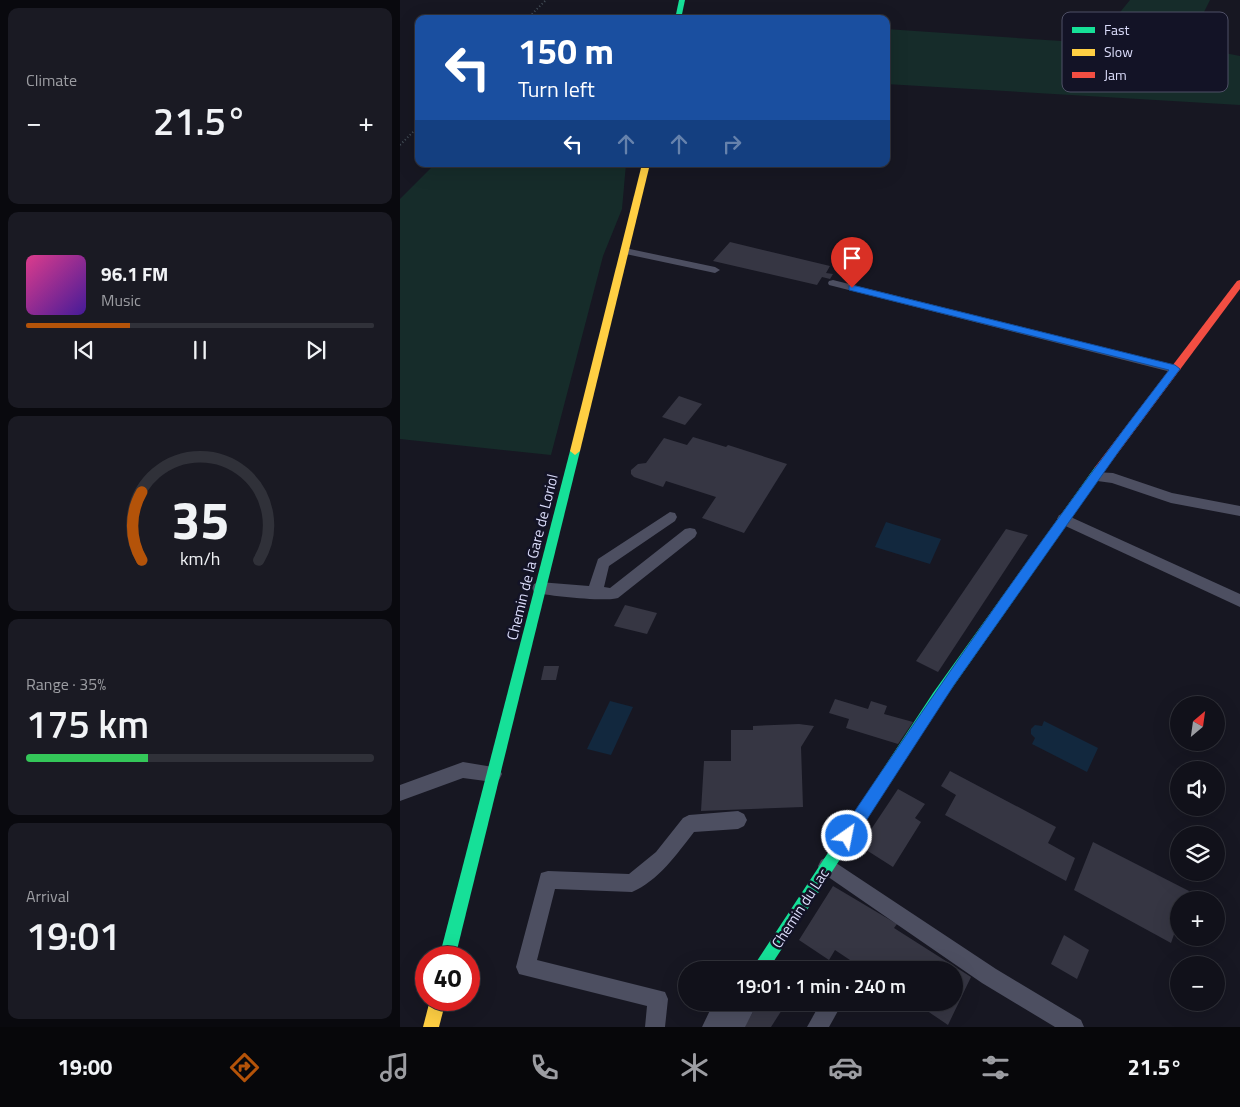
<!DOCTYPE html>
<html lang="en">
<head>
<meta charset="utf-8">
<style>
  :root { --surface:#11111a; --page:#1a1a23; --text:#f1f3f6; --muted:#9c9da2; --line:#303139; --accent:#b45309 }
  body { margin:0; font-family:"Titillium Web",sans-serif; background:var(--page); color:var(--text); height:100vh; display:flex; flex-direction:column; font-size:19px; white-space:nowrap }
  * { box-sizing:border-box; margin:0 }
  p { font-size:16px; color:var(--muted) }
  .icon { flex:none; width:28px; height:28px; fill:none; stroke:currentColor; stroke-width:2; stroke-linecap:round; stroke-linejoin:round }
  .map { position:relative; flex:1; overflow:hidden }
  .details { display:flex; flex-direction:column; gap:8px; padding:8px; background:#09090e; width:400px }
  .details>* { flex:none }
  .guide { position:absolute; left:15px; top:15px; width:475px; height:152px; border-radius:10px; box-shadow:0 5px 20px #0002,0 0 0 1px var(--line); background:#1a4fa0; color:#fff; overflow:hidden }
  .needle { width:32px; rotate:29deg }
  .tools { position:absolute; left:770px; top:696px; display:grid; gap:10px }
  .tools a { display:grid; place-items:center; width:55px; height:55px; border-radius:50%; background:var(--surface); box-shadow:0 5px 20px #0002,0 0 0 1px var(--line); font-size:25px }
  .speed { position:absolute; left:15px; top:946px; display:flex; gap:10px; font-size:25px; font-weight:700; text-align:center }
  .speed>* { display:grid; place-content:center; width:65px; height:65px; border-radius:50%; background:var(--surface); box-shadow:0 5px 20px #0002,0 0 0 1px var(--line); line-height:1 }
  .speed .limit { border:8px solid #d22; background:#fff; color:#111 }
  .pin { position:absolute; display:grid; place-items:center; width:42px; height:42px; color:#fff; margin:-51px -21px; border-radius:50% 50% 50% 0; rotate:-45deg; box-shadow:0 0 5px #0007 }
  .pin .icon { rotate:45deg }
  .me { position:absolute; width:55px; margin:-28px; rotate:33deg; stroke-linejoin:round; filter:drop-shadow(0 0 4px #0008) }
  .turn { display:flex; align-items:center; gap:18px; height:105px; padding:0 20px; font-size:22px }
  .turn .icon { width:65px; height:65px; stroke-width:2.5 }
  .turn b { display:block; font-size:35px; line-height:42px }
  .lanes { display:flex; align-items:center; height:48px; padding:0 20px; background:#0003; justify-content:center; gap:25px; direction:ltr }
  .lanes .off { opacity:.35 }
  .big { font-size:38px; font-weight:600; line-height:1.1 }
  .details .tile { flex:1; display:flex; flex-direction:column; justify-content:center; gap:8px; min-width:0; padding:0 18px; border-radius:10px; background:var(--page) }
  .details .dial { align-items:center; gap:0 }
  .dial svg { height:130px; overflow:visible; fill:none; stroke:var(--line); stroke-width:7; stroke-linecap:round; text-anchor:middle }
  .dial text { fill:var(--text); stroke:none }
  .song { display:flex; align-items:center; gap:15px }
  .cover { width:60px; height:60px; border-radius:8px; background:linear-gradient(135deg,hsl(330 70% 55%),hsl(260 70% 35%)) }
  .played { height:5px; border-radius:2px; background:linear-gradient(90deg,var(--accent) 30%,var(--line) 30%) }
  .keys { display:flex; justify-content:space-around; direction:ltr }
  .heat { display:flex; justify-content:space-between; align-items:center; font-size:28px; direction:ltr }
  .charge { height:8px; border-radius:4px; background:linear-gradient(90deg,#34c759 35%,var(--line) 0) }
  .trip { position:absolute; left:278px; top:961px; width:285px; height:50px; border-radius:25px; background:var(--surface); box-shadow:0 5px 20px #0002,0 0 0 1px var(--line); font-weight:600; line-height:50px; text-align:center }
  .tabs { display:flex; height:80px; justify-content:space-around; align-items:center; background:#07070a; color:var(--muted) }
  .tabs .icon { width:35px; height:35px }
  .tabs .current { color:var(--accent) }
  .tabs b { font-size:22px; color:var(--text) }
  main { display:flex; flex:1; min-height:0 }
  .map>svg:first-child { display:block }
</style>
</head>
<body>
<main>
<section class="details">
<div class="tile"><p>Climate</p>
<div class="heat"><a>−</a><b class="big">21.5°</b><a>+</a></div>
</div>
<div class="tile">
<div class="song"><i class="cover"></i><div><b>96.1 FM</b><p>Music</p></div></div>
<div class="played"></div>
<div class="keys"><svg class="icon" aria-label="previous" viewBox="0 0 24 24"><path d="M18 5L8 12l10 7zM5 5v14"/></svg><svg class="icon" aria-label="pause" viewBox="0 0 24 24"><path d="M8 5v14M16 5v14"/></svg><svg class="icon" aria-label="next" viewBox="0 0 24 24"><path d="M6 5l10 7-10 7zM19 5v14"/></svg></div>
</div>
<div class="tile dial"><svg viewBox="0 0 100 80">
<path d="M14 69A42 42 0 1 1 86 69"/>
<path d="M14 69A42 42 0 0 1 14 27" stroke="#b45309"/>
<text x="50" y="56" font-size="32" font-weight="700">35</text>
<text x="50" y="72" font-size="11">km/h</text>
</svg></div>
<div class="tile"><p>Range · 35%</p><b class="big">175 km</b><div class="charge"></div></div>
<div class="tile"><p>Arrival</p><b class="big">19:01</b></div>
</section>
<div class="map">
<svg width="840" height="1027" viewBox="0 0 840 1027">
  <rect width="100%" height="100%" fill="#171722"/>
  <g fill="#162c2a">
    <polygon points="730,0 810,0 788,44 696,42"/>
    <polygon points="486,29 691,43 789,46 840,56 840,105 486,84"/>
    <polygon points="35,164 226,164 222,209 203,256 151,455 0,439 0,199"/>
  </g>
  <g fill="#12283e">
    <polygon points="486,522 541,539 530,564 475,547"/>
    <polygon points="210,701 233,707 211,755 187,749"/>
    <polygon points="644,721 698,748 687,772 632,744 635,738 631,734 631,729 635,725 642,726"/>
  </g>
  <g fill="#363643">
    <polygon points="330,242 430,266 426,273 433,274 430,279 422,277 417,285 313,261"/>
    <polygon points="279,396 302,404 285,425 262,417"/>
    <polygon points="293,437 326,447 328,445 387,464 344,533 302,518 316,497 266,481 263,487 234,477 231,474 231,470 238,464 246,463 264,438 287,445"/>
    <polygon points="606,529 628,535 538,672 516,661"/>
    <polygon points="225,605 257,613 247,634 214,626"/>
    <polygon points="144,666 159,666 156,680 141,680"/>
    <polygon points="435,699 468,709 471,701 487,706 484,714 513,722 498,744 446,728 449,719 429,713"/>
    <polygon points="399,724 414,726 401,747 403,807 301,811 304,761 331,761 331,730 353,730 353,726"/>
    <polygon points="550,771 656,827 648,843 675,858 666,881 545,815 556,795 541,786"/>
    <polygon points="498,789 525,804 515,818 521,822 493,867 460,846"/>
    <polygon points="693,842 789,891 786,900 779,900 779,920 771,943 674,890"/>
    <polygon points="433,886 497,924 494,928 571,977 548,1025 514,1002 554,1002 554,970 465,970 435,950 429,960 399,940"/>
    <polygon points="664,935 689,950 677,979 651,964"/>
    <polygon points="359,1002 387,1002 371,1027 344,1027"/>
  </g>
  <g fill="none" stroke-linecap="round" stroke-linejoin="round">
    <g stroke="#47525b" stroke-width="2" stroke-dasharray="1 2.5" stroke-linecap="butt">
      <polyline points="127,19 146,0"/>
      <polyline points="0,145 19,126"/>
    </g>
    <g fill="#4d4f61" fill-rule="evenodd">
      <polygon points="225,248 315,267 320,270 315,273 221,253 220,251"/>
      <polygon points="433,280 775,365 781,369 775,373 429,285 428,283 429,281"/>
      <polygon points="695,472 713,473 772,493 840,506 840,516 771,503 712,483 690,480 688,477 690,474"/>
      <path d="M270,512l5,1 2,4 -2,4 -66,45 -5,21 6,1 75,-59 5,-1 5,1 2,4 -2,4 -77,61c-11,4 -72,-2 -84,-6l-2,-4 2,-4 5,-2 50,4 9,-27z"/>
      <polygon points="664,514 840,594 840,607 659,523 657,519 659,515"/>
      <polygon points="63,762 99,768 102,774 99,780 93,782 63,778 0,801 0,785"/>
      <path d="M338,811l6,3 3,6 -3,6 -6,3 -44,3c-17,22 -36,49 -62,60l-77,-3 -18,71 128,32 3,7 -3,28h-20l2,-21 -128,-32 -3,-7 25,-94 7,-2 81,3 27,-22 27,-34 6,-3z"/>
      <polygon points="427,857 596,969 681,1020 684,1027 655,1027 582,983 421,872 418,866 421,860"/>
      <polygon points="421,1002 443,1002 429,1027 407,1027"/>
    </g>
    <polygon fill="#4d4f61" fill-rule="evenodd" points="314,1002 358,1002 345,1027 302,1027"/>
    <g fill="#16e098" fill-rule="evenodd">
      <polygon points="279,0 285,0 281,19 275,19"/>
      <polygon points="175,447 180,451 55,958 39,958 170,451"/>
      <polygon points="699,466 703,467 704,470 703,473 543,701 368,970 351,970 533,693 695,467"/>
    </g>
    <g fill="#ffcf43" fill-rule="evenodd">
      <polygon points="242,164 250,164 180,451 175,455 170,451"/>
      <polygon points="30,1000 46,1000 39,1027 23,1027"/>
    </g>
    <polygon fill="#f24e42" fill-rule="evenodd" points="840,280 840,289 703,473 695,473 694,470 695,467 837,281"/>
  </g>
  <path fill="#1a73e8" stroke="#114b97" d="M452,285l323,80 5,4 -61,82 -165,234 -101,156 -6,2 -5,-2 -2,-5 2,-6c105,-156 212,-311 327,-460l-320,-80v-4z"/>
  <g text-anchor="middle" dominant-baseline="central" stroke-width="5" stroke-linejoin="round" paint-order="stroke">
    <g font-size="15" fill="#dcddfb" stroke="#131326">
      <text transform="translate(132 557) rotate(-76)">Chemin de la Gare de Loriol</text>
      <text transform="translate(400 908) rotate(-57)">Chemin du Lac</text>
    </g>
  </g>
  <rect x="662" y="12" width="166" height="80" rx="8" fill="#131326" stroke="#4f5066" stroke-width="1"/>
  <rect x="672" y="27" width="23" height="6" fill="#16e098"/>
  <rect x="672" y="49" width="23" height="7" fill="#ffcf43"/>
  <rect x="672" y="72" width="23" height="6" fill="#f24e42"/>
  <g font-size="14" fill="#dcddfb">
    <text x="704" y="35">Fast</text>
    <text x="704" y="57">Slow</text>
    <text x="704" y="80">Jam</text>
  </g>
</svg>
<div class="tools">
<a><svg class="needle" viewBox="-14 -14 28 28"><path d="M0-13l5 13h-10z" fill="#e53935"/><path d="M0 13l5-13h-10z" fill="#9c9da2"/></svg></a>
<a><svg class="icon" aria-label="sound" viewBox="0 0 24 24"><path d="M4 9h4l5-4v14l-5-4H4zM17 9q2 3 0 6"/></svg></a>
<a><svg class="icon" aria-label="layers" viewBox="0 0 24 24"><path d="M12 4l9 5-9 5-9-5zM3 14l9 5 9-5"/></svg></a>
<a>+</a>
<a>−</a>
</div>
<div class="speed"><div class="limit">40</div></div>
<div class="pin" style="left:452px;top:288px;background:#d93025"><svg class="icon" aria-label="arrive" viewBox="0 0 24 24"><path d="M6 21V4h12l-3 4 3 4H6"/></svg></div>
<svg class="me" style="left:447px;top:836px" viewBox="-20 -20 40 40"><circle r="17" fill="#1a73e8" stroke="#fff" stroke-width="3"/><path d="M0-11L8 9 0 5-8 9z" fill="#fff"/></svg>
<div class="trip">19:01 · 1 min · 240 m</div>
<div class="guide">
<div class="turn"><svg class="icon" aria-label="left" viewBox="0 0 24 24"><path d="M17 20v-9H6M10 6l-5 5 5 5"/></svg><div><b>150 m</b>Turn left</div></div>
<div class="lanes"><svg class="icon" aria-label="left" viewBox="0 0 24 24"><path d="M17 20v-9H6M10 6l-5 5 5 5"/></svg><svg class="icon off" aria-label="ahead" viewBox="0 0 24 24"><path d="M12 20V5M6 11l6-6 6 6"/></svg><svg class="icon off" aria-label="ahead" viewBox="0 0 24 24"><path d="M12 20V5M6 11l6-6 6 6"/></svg><svg class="icon off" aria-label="right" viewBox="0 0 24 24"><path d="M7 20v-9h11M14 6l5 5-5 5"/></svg></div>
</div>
</div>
</main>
<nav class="tabs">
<b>19:00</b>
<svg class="icon current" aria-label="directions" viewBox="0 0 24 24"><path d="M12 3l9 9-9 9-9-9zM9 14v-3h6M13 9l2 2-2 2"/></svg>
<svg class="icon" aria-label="music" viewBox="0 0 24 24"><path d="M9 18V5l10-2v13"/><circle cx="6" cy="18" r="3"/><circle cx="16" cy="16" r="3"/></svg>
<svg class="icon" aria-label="phone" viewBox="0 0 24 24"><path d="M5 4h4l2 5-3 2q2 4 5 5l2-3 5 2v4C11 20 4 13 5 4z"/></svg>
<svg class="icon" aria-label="climate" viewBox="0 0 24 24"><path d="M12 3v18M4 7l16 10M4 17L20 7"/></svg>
<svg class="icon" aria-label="car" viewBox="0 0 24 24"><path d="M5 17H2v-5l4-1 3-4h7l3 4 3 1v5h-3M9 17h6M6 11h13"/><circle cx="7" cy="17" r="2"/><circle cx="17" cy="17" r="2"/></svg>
<svg class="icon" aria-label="filters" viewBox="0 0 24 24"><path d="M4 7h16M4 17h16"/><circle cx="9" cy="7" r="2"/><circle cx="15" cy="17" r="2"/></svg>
<b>21.5°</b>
</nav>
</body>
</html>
